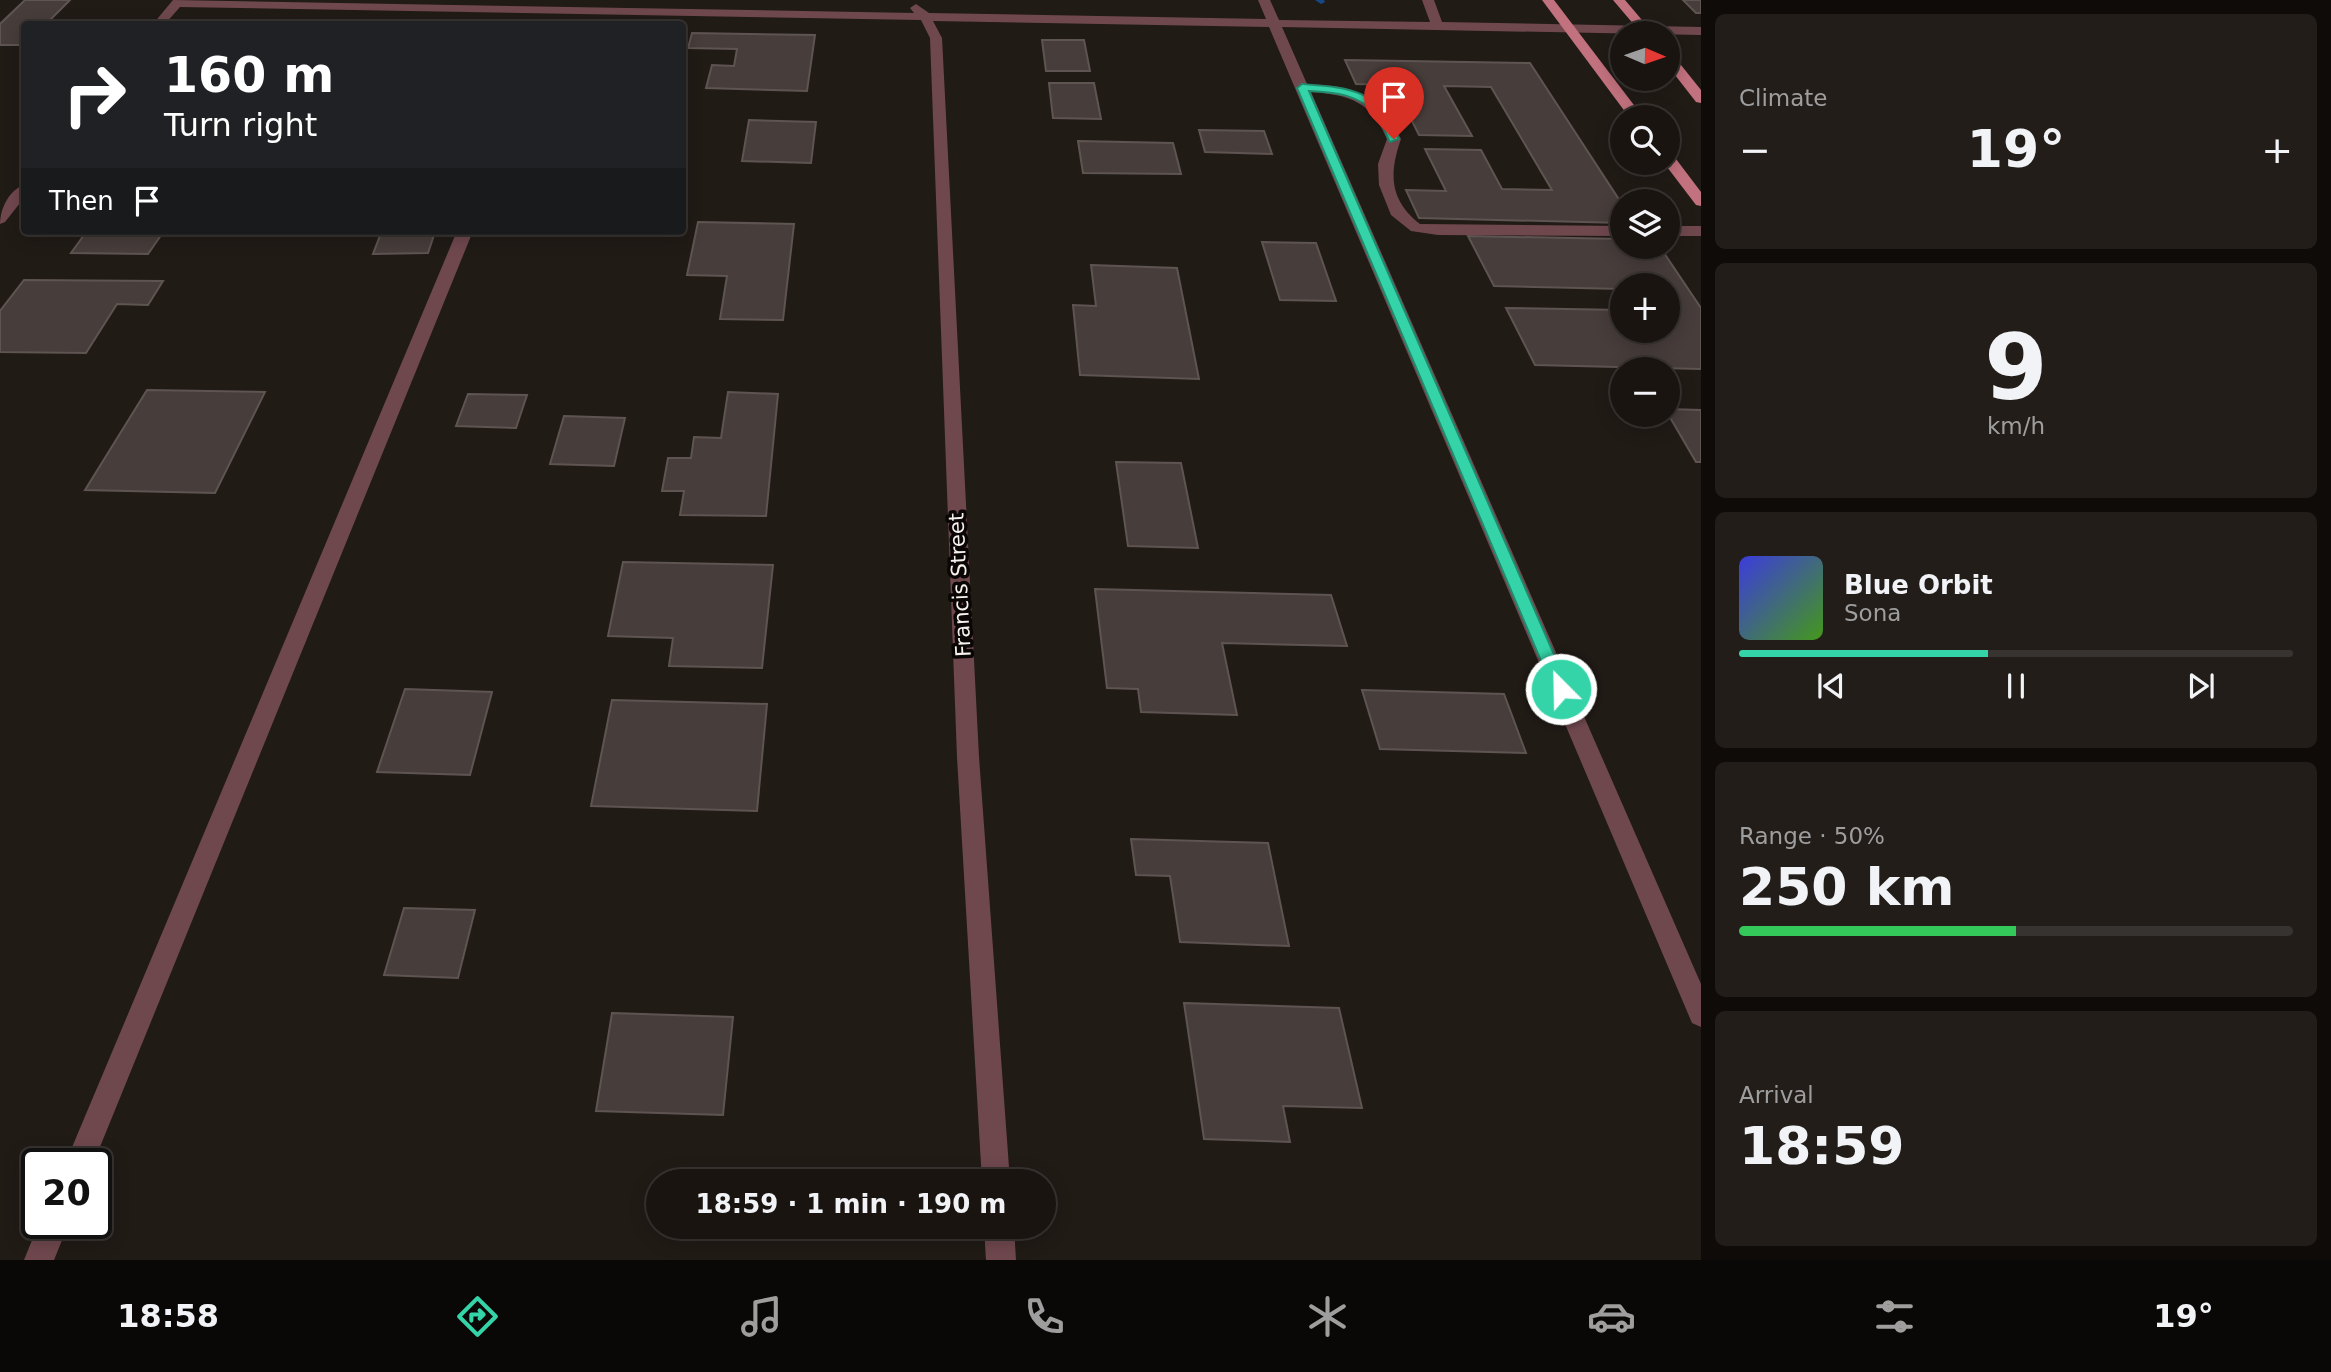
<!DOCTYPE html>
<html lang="en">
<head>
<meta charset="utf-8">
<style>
  :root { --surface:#191410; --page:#221d19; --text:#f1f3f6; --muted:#9f9e9f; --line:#373330; --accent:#34d4a8 }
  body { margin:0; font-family:"DejaVu Sans",sans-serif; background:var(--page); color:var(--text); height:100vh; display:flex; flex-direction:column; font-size:26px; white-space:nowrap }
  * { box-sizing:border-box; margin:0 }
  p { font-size:23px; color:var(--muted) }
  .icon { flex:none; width:38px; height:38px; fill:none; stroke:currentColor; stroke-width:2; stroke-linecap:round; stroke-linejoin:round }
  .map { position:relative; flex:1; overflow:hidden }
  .drawer { display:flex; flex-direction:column; gap:14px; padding:14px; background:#0e0b09; width:630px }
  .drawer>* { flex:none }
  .hud { position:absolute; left:21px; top:21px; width:665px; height:214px; border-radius:7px; box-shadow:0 4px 18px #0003,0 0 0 2px var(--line); background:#202124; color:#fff; overflow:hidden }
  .needle { width:46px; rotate:92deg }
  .controls { position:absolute; left:1610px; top:21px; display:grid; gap:14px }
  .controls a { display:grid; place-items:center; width:70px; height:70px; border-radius:50%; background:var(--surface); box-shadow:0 4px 18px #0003,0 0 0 2px var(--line); font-size:35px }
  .speed { position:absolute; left:21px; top:1148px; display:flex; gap:14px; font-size:35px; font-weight:700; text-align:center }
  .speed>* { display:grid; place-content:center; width:91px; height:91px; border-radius:50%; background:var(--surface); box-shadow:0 4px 18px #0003,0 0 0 2px var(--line); line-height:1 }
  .speed .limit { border:4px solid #111; border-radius:10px; background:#fff; color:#111 }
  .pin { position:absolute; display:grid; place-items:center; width:60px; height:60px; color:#fff; margin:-72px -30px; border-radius:50% 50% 50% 0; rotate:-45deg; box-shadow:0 0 7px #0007 }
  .pin .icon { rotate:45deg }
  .me { position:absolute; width:77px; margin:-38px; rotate:337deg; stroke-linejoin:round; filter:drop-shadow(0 0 5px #0008) }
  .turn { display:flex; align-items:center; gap:24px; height:147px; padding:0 28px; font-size:32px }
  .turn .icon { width:91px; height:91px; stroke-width:2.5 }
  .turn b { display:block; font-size:49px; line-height:60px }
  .then { display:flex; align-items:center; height:66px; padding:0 28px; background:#0003; gap:14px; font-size:26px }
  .big { font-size:52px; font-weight:700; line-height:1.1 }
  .drawer .tile { flex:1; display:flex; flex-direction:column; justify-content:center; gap:10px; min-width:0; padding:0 24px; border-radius:10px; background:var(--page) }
  .drawer .dial { align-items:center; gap:0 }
  .dial b { font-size:91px; line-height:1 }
  .song { display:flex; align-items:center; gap:21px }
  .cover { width:84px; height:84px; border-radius:10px; background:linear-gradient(135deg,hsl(240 70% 55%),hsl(100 70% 35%)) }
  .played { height:7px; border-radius:4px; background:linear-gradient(90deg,var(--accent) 45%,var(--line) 45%) }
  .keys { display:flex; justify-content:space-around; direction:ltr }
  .heat { display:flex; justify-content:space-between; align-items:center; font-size:38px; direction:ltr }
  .charge { height:10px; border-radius:5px; background:linear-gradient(90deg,#34c759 50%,var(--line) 0) }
  .trip { position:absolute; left:646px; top:1169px; width:410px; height:70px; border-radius:35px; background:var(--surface); box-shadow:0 4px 18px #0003,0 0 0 2px var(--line); font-weight:700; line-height:70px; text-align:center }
  .tab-bar { display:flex; height:112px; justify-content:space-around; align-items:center; background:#0a0806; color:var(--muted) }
  .tab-bar .icon { width:49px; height:49px }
  .tab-bar .selected { color:var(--accent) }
  .tab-bar b { font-size:32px; color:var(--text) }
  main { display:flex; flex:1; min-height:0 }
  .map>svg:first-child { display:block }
</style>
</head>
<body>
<main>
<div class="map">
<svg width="1701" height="1260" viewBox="0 0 1701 1260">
  <rect width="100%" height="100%" fill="#211b16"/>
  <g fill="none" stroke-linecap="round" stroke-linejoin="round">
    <polygon fill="#164888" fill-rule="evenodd" points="1315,0 1324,0 1325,2 1321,4"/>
  </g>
  <g fill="#473d3b" stroke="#5e5452" stroke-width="2">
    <polygon points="25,0 70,0 46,24 24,24 24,45 0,45 0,24"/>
    <polygon points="1683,0 1701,0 1701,13 1696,13"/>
    <polygon points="692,33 815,35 807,91 706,88 712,65 734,66 737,49 688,48"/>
    <polygon points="1042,40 1084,40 1090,71 1046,71"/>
    <polygon points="1345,60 1530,63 1622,204 1622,223 1419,218 1406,190 1446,191 1425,149 1481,150 1502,189 1552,190 1491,87 1444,86 1472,136 1419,135 1394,85 1356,84"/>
    <polygon points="1049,83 1094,83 1101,119 1053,118"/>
    <polygon points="749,120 816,122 811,163 742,161"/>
    <polygon points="1199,130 1264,131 1272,154 1205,152"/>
    <polygon points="1078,141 1173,143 1181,174 1083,173"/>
    <polygon points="698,222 794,224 783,320 720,319 727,276 687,275"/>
    <polygon points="87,231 164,231 148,254 71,253"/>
    <polygon points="435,232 428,253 373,254 381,233"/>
    <polygon points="1468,236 1622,239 1622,247 1660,247 1701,308 1701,369 1535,365 1506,308 1622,310 1622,331 1668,331 1668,285 1622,285 1622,289 1494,286"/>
    <polygon points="1262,242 1316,243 1336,301 1280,300"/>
    <polygon points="1091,265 1177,268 1199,379 1080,375 1073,305 1096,306"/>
    <polygon points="24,280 163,281 148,305 117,304 86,353 0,352 0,311"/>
    <polygon points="147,390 265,392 215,493 85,490"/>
    <polygon points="728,392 778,394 766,516 680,515 684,491 662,491 668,458 691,458 694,437 721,438"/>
    <polygon points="468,394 527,395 516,428 456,426"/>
    <polygon points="1668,409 1701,410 1701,462 1696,462 1668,414"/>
    <polygon points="564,416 625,418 614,466 550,464"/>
    <polygon points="1116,462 1181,463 1198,548 1128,546"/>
    <polygon points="623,562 773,565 762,668 669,666 673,638 608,636"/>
    <polygon points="1095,589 1331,595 1347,646 1222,643 1237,715 1141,712 1138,689 1107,688"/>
    <polygon points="405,689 492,692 470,775 377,772"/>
    <polygon points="1362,690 1504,694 1526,753 1380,749"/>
    <polygon points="612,700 767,704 757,811 591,806"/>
    <polygon points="1131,839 1268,843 1289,946 1180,942 1170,876 1136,875"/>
    <polygon points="404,908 475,910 458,978 384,975"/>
    <polygon points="1184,1003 1339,1008 1362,1108 1283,1106 1290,1142 1204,1139"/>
    <polygon points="612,1013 733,1017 723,1115 596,1111"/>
  </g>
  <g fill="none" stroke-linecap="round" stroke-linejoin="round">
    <g fill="#6f484e" fill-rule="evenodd">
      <path d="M173,0l741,13 -4,-5 6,-4 13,9 337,6 -8,-19h12l9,20 151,2 -8,-22h12l8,22 259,5v8l-419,-8 25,57c48,2 73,10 94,55 -12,34 -12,61 19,85l202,2v10l-184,-1 -27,-4 -20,-16 -12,-30 -1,-21 9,-25c-17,-38 -37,-44 -76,-47l390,892v43l-9,-4 -423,-996 -336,-6 9,17 37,719 31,424h-28l-25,-424 -27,-719 -9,-18 -741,-13 -15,17h-12z"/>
      <path d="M24,185v13l-19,24 -5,2c0,-15 9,-34 24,-39z"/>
      <rect x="1668" y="226" width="33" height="10"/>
      <polygon points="457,231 473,231 93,1164 65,1164"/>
      <polygon points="39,1223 69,1223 54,1260 24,1260"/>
      <polygon points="984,1227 1014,1227 1016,1260 986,1260"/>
    </g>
    <g fill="#c2727e" fill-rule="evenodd">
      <polygon points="1542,0 1554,0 1643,117 1629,117"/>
      <polygon points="1613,0 1625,0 1653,33 1641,33"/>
      <polygon points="1668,54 1673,55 1701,90 1701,103 1696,102 1668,66"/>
      <polygon points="1668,154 1673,155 1701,192 1701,206 1696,205 1664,163 1668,163"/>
    </g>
  </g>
  <path fill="#34d4a8" stroke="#228a6d" stroke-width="2" d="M1302,84c53,4 73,5 97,55l-9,3c-5,-8 -7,-19 -13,-26 -16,-22 -44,-24 -68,-25l260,598 -2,4h-12l-2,-4 -256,-601z"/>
  <g text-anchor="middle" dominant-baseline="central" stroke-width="7" stroke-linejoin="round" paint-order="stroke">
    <g font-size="21" fill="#f7f2ee" stroke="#090605">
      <text transform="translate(960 585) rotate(-93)">Francis Street</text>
    </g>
  </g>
</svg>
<div class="controls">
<a><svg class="needle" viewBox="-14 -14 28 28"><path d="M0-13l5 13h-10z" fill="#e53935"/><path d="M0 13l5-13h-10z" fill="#9f9e9f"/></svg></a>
<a><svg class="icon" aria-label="search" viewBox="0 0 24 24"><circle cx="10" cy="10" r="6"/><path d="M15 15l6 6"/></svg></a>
<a><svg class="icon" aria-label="layers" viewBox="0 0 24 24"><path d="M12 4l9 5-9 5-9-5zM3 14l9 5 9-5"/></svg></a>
<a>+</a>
<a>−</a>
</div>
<div class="speed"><div class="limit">20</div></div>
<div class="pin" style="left:1394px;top:139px;background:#d93025"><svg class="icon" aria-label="arrive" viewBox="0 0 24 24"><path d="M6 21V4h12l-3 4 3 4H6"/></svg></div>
<svg class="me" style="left:1561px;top:689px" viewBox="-20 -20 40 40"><circle r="17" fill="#34d4a8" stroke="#fff" stroke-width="3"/><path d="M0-11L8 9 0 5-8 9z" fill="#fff"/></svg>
<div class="trip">18:59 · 1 min · 190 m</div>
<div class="hud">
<div class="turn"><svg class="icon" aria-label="right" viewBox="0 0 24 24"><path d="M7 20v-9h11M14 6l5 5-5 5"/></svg><div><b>160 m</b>Turn right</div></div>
<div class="then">Then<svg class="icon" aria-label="arrive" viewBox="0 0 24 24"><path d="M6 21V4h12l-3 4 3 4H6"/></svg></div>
</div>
</div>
<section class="drawer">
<div class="tile"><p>Climate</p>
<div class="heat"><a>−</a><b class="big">19°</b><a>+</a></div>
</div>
<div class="tile dial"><b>9</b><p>km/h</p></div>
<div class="tile">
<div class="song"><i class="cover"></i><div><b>Blue Orbit</b><p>Sona</p></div></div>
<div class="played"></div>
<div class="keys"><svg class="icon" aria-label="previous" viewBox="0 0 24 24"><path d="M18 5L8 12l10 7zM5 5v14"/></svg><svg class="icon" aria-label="pause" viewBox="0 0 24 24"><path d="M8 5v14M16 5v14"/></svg><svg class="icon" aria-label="next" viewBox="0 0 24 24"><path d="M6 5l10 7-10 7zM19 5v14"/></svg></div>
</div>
<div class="tile"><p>Range · 50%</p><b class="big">250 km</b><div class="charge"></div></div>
<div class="tile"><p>Arrival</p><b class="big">18:59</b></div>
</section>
</main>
<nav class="tab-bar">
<b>18:58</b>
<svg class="icon selected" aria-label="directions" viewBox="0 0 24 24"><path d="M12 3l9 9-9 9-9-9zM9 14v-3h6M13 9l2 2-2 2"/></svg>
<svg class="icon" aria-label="music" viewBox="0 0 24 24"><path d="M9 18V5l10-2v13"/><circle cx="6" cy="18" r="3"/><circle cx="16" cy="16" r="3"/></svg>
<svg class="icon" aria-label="phone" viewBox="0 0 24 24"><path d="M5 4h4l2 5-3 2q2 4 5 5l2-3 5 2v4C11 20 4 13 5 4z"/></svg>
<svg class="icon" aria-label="climate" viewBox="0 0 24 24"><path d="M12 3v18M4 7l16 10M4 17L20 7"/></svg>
<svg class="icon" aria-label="car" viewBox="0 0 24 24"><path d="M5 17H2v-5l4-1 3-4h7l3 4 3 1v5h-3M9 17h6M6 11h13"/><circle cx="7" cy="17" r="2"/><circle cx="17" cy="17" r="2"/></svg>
<svg class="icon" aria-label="filters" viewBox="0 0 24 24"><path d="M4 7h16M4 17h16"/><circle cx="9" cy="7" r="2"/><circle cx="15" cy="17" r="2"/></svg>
<b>19°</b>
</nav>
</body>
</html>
